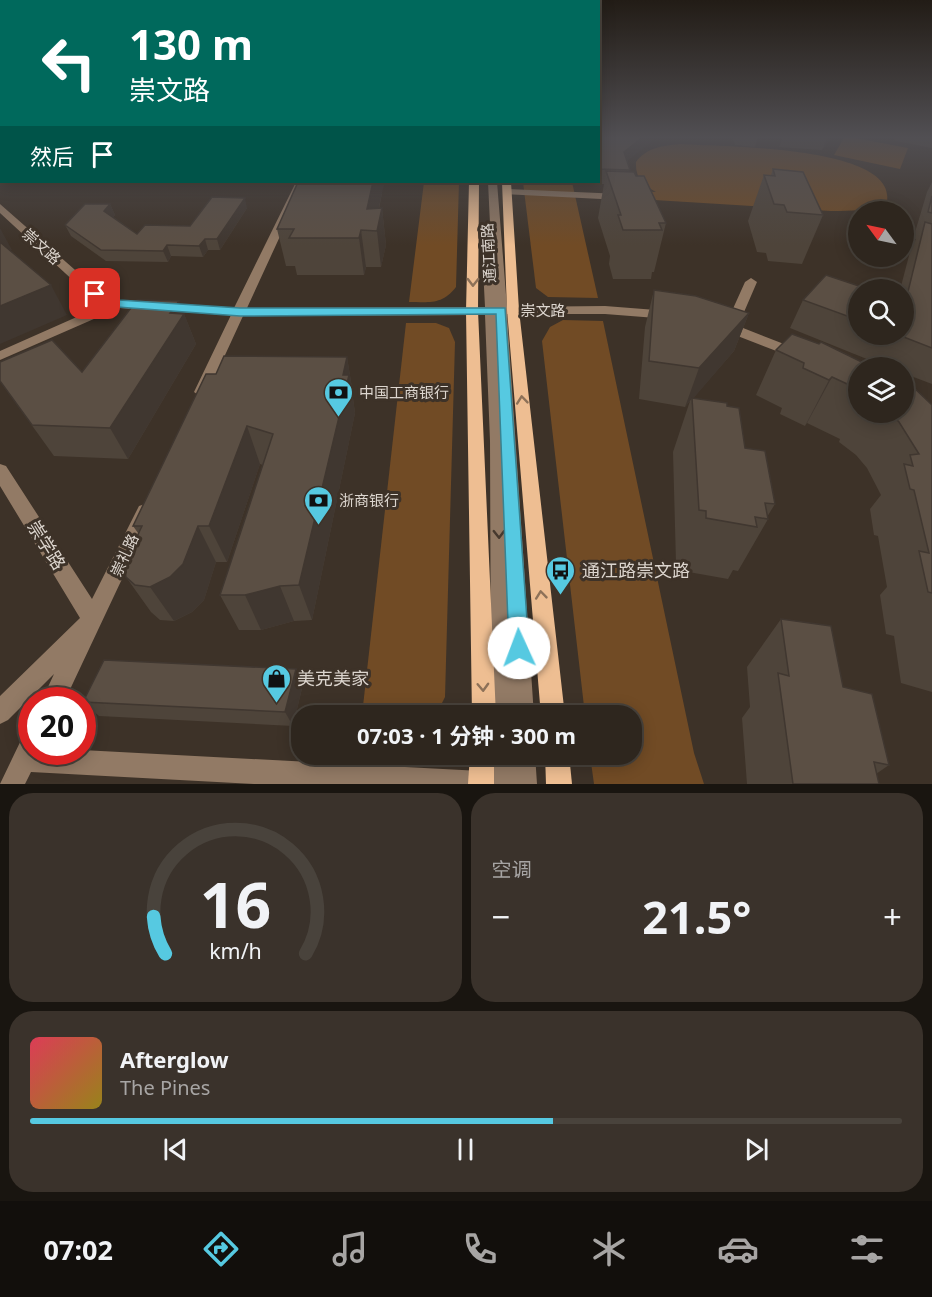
<!DOCTYPE html>
<html lang="zh">
<head>
<meta charset="utf-8">
<style>
  :root { --surface:#2e261e; --page:#3a322b; --text:#f1f3f6; --muted:#a7a5a4; --line:#49433c; --accent:#56c9e1 }
  body { margin:0; font-family:"Noto Sans","Noto Sans SC",sans-serif; background:var(--page); color:var(--text); height:100vh; display:flex; flex-direction:column; font-size:22px; white-space:nowrap }
  * { box-sizing:border-box; margin:0 }
  p { font-size:20px; color:var(--muted) }
  .icon { flex:none; width:33px; height:33px; fill:none; stroke:currentColor; stroke-width:2; stroke-linecap:round; stroke-linejoin:round }
  .map { position:relative; height:784px; overflow:hidden }
  .panel { display:flex; flex-direction:column; gap:9px; padding:9px; background:#191510; flex:1 }
  .panel>* { flex:none }
  .top-card { position:absolute; left:0px; top:0px; width:600px; height:183px; box-shadow:0 3px 15px #0003,0 0 0 2px var(--line); background:#00695c; color:#fff; overflow:hidden }
  .needle { width:39px; rotate:303deg }
  .fabs { position:absolute; left:848px; top:201px; display:grid; gap:12px }
  .fabs a { display:grid; place-items:center; width:66px; height:66px; border-radius:50%; background:var(--surface); box-shadow:0 3px 15px #0003,0 0 0 2px var(--line); font-size:30px }
  .speed { position:absolute; left:18px; top:687px; display:flex; gap:12px; font-size:30px; font-weight:700; text-align:center }
  .speed>* { display:grid; place-content:center; width:78px; height:78px; border-radius:50%; background:var(--surface); box-shadow:0 3px 15px #0003,0 0 0 2px var(--line); line-height:1 }
  .speed .limit { border:9px solid #d22; background:#fff; color:#111 }
  .pin { position:absolute; display:grid; place-items:center; width:51px; height:51px; color:#fff; margin:-26px; border-radius:12px; box-shadow:0 3px 9px #0006 }
  .me { position:absolute; width:66px; margin:-33px; rotate:358deg; stroke-linejoin:round; filter:drop-shadow(0 0 4px #0008) }
  .turn { display:flex; align-items:center; gap:21px; height:126px; padding:0 30px; font-size:27px }
  .turn .icon { width:78px; height:78px; stroke-width:2.5 }
  .turn b { display:block; font-size:42px; line-height:51px }
  .then { display:flex; align-items:center; height:57px; padding:0 30px; background:#0003; gap:12px; font-size:22px }
  .big { font-size:45px; font-weight:700; line-height:1.1 }
  .panel .card { flex:1; display:flex; flex-direction:column; justify-content:center; gap:9px; min-width:0; padding:0 21px; border-radius:24px; background:var(--page) }
  .panel .dial { align-items:center; gap:0 }
  .dial svg { height:156px; overflow:visible; fill:none; stroke:var(--line); stroke-width:7; stroke-linecap:round; text-anchor:middle }
  .dial text { fill:var(--text); stroke:none }
  .song { display:flex; align-items:center; gap:18px }
  .cover { width:72px; height:72px; border-radius:9px; background:linear-gradient(135deg,hsl(350 70% 55%),hsl(50 70% 35%)) }
  .played { height:6px; border-radius:3px; background:linear-gradient(90deg,var(--accent) 60%,var(--line) 60%) }
  .keys { display:flex; justify-content:space-around; direction:ltr }
  .heat { display:flex; justify-content:space-between; align-items:center; font-size:33px; direction:ltr }
  .panel .tiles { flex:1; display:grid; gap:9px; grid-template-columns:1fr 1fr }
  .card:last-child { grid-column:span 2 }
  .trip { position:absolute; left:291px; top:705px; width:351px; height:60px; border-radius:24px; background:var(--surface); box-shadow:0 3px 15px #0003,0 0 0 2px var(--line); font-weight:700; line-height:60px; text-align:center }
  .tabs { display:flex; height:96px; justify-content:space-around; align-items:center; background:#120f0c; color:var(--muted) }
  .tabs .icon { width:42px; height:42px }
  .tabs .active { color:var(--accent) }
  .tabs b { font-size:27px; color:var(--text) }
  .map>svg:first-child { display:block }
</style>
</head>
<body>
<div class="map">
<svg width="932" height="784" viewBox="0 0 932 784">
  <rect width="100%" height="100%" fill="#3d3228"/>
  <g fill="#714b25">
    <polygon points="845,136 908,148 900,169 834,155"/>
    <path d="M681,144c37,3 215,1 206,57 -17,10 -36,10 -56,10l-193,-12v-8l18,1c-13,-7 -21,-14 -20,-30 11,-15 27,-16 45,-18z"/>
    <path d="M424,182h35l-3,105c-14,18 -26,15 -47,15z"/>
    <polygon points="523,182 572,182 598,298 548,297 536,288"/>
    <polygon points="563,320 603,321 694,753 704,784 594,784 590,755 632,754 632,716 585,715 542,341 550,327"/>
    <polygon points="406,323 436,323 449,328 455,342 445,697 436,715 362,715"/>
  </g>
  <g fill="none" stroke-linecap="round" stroke-linejoin="round">
    <g fill="#927a65" fill-rule="evenodd">
      <polygon points="0,144 2,144 0,151"/>
      <polygon points="296,182 305,182 247,308 485,307 483,268 485,266 492,265 488,182 497,182 507,307 605,306 669,311 675,315 669,319 605,314 507,314 534,716 491,716 490,441 485,315 243,316 208,392 201,397 194,392 231,315 119,308 0,360 0,351 106,304 91,297 0,213 0,204 99,291 119,300 234,308"/>
      <polygon points="507,189 621,194 626,197 621,200 504,194 504,190"/>
      <polygon points="903,238 932,246 932,252 903,244"/>
      <polygon points="751,278 757,282 738,326 802,351 804,354 802,357 792,357 717,328 715,325 717,322 727,322 745,282"/>
      <polygon points="0,464 6,466 92,599 139,506 145,504 151,506 154,511 65,700 42,700 54,674 8,720 0,724 0,696 80,618 0,486"/>
      <polygon points="32,733 32,752 82,750 481,771 490,775 492,781 492,754 535,754 537,784 254,784 31,772 25,784 0,784 23,736"/>
    </g>
    <g fill="#eebe92" fill-rule="evenodd">
      <polygon points="469,182 479,182 478,311 496,716 472,716 466,311"/>
      <polygon points="502,182 511,182 519,310 565,716 541,716 507,310"/>
      <polygon points="470,754 494,754 494,784 468,784"/>
      <polygon points="545,754 569,754 572,784 546,784"/>
    </g>
  </g>
  <g fill="#4e443a">
    <polygon points="598,136 627,161 629,172 636,176 666,223 654,272 652,272 651,279 613,279 609,264 610,256 598,218 604,184 588,184 587,182 598,182"/>
    <polygon points="732,136 758,136 755,147 735,145"/>
    <polygon points="783,136 832,136 822,150 779,147"/>
    <polygon points="893,136 932,136 932,148 896,141"/>
    <polygon points="773,169 823,215 802,264 768,261 766,253 757,252 748,221 764,175 771,175"/>
    <polygon points="932,182 932,384 903,373 903,368 889,368 790,328 803,300 862,287 861,290 858,290 858,334 903,334 903,290 900,290 911,248 916,239 913,239 927,192"/>
    <polygon points="382,193 379,209 382,208 386,245 381,267 366,267 364,275 297,275 295,266 286,266 277,229"/>
    <polygon points="110,204 115,215 113,217 137,234 190,226 247,208 220,250 208,250 203,257 171,256 168,262 106,261 71,236 65,225"/>
    <polygon points="654,290 749,313 734,351 693,398 727,406 745,448 775,504 767,517 768,519 738,571 733,570 728,579 683,571 682,564 676,563 673,452 690,401 685,407 639,399 645,327"/>
    <polygon points="183,314 184,314 196,344 128,459 54,456 0,381 82,372"/>
    <polygon points="776,350 858,368 858,412 903,412 932,405 932,692 901,683 894,636 886,634 880,595 887,587 878,536 874,535 870,509 881,495 867,468 856,455 839,442 840,439 807,423 805,426 780,414 782,408 756,395"/>
    <polygon points="347,357 353,394 353,398 355,413 312,620 294,621 261,630 239,630 220,595 263,465 260,464 227,562 216,562 204,600 192,612 174,621 160,620 151,612 126,577 138,533 133,526 216,374"/>
    <polygon points="781,619 843,687 889,765 876,774 879,784 747,784 742,718 750,707 747,667"/>
    <polygon points="296,669 303,684 293,726 99,716 83,702"/>
  </g>
  <g fill="#403730">
    <polygon points="644,136 659,136 621,166 624,152"/>
    <polygon points="828,136 832,136 822,150"/>
    <polygon points="373,182 385,182 382,193 374,230 367,209"/>
    <polygon points="245,198 247,208 220,250 217,239"/>
    <polygon points="110,204 115,215 109,222 104,211"/>
    <polygon points="382,208 386,245 381,267 377,231"/>
    <polygon points="0,228 12,250 0,255"/>
    <polygon points="361,230 366,267 364,275 359,238"/>
    <polygon points="205,239 208,250 203,257 199,246"/>
    <polygon points="167,245 171,256 168,262 163,251"/>
    <polygon points="51,285 67,315 0,344 0,306"/>
    <polygon points="179,301 196,344 128,459 110,428 170,313"/>
    <polygon points="749,313 734,351 692,400 692,398 690,401 685,407 699,368"/>
    <polygon points="347,357 353,394 353,398 355,413 312,620 299,585"/>
    <polygon points="832,377 807,423 805,426 829,380"/>
    <polygon points="247,426 260,464 227,562 209,526"/>
    <polygon points="198,526 216,562 204,600 192,612 174,621 150,587"/>
    <polygon points="280,586 294,621 261,630 245,595"/>
    <polygon points="296,669 303,684 293,726 285,712"/>
  </g>
  <g fill="#5b4f44" stroke="#403730" stroke-width="1.5">
    <polygon points="598,136 644,136 624,152 630,170 598,169"/>
    <polygon points="773,169 803,172 823,215 787,212 784,205 774,204 764,175 775,176"/>
    <polygon points="606,171 634,172 636,176 644,176 666,223 659,223 662,230 623,230 618,215 621,215"/>
    <polygon points="298,182 373,182 367,209 382,208 377,231 361,230 359,238 289,238 294,229 277,229"/>
    <polygon points="932,196 932,213 928,212"/>
    <polygon points="212,197 245,198 217,239 205,239 199,246 167,245 163,251 101,250 65,225 85,204 110,204 104,211 137,234 145,225 190,226"/>
    <polygon points="925,222 932,224 932,348 896,334 903,334 903,312"/>
    <polygon points="0,242 51,285 0,306"/>
    <polygon points="826,275 862,287 860,290 858,290 858,292 856,294 858,295 858,320 803,300"/>
    <polygon points="654,290 696,296 749,313 699,368 649,361"/>
    <polygon points="137,300 179,301 170,313 184,314 110,428 32,425 0,381 0,362 52,340 82,372"/>
    <polygon points="792,334 819,344 821,342 874,368 858,368 858,389 832,377 829,380 803,368 804,363 776,350"/>
    <polygon points="224,356 347,357 343,375 349,375 299,585 280,586 245,595 220,595 273,434 247,426 209,526 198,526 183,564 170,577 150,587 135,585 126,577 124,564 142,526 133,526 206,374 216,374"/>
    <polygon points="903,382 911,385 932,405 932,593 928,592 919,551 929,553 914,490 910,489 904,464 913,466 910,455 919,454 899,422 889,412 903,412"/>
    <polygon points="692,398 727,403 727,406 739,408 745,448 765,451 775,504 765,503 768,519 755,517 757,527 706,518 706,511 699,510"/>
    <polygon points="781,619 831,626 843,687 872,694 889,765 874,762 879,784 793,784 778,673 789,676"/>
    <polygon points="104,660 296,669 285,712 83,702"/>
  </g>
  <defs><path id="oneway-chevron" d="M-2-3.5L2.5 0L-2 3.5" fill="none" stroke-width="1.6" stroke-linecap="round" stroke-linejoin="round" transform="scale(1.5)"/></defs>
  <g stroke="#8d7158">
    <use href="#oneway-chevron" transform="translate(473 282) rotate(91)"/>
    <use href="#oneway-chevron" transform="translate(522 400) rotate(-96)"/>
    <use href="#oneway-chevron" transform="translate(541 595) rotate(-96)"/>
    <use href="#oneway-chevron" transform="translate(483 687) rotate(88)"/>
  </g>
  <use stroke="#46392e" href="#oneway-chevron" transform="translate(499 534) rotate(89)"/>
  <linearGradient id="sky" x2="0" y2="1"><stop stop-color="#221c16"/><stop offset="0.56" stop-color="#514f53"/><stop offset="1" stop-color="#514f53" stop-opacity="0"/></linearGradient>
  <rect width="932" height="245" fill="url(#sky)"/>
  <polygon fill="#56c9e1" stroke="#388392" stroke-width="1.5" points="95,290 119,300 240,308 505,308 529,648 526,654 519,657 512,654 509,648 496,314 240,316 117,307 91,296 90,294"/>
  <defs>
    <symbol id="bank-pin" viewBox="-11 -11 22 30"><path d="M0 17L-7.5 6A9.5 9.5 0 1 1 7.5 6Z" fill="#56c9e1" stroke="#3d3228"/><path d="M-6-4H6V4H-6ZM0-2.3a2.3 2.3 0 1 0 0 4.6a2.3 2.3 0 1 0 0-4.6Z" fill="#111"/></symbol>
    <symbol id="bus-pin" viewBox="-11 -11 22 30"><path d="M0 17L-7.5 6A9.5 9.5 0 1 1 7.5 6Z" fill="#56c9e1" stroke="#3d3228"/><path d="M-5-6H5V4H4V6H2V4H-2V6H-4V4H-5ZM-3.5-4V0h7V-4ZM-3.5 1.2v1.5H-2V1.2ZM2 1.2v1.5H3.5V1.2Z" fill="#111"/></symbol>
    <symbol id="shop-pin" viewBox="-11 -11 22 30"><path d="M0 17L-7.5 6A9.5 9.5 0 1 1 7.5 6Z" fill="#56c9e1" stroke="#3d3228"/><path d="M-5-2.5h2.3a2.7 3.5 0 0 1 5.4 0H5L5.5 6h-11ZM-1.5-2.5h3a1.5 2.3 0 0 0-3 0Z" fill="#111"/></symbol>
  </defs>
  <g fill-rule="evenodd">
    <use href="#bank-pin" x="322" y="376" width="33" height="45"/>
    <use href="#bank-pin" x="302" y="484" width="33" height="45"/>
    <use href="#bus-pin" x="544" y="554" width="33" height="45"/>
    <use href="#shop-pin" x="260" y="662" width="33" height="45"/>
  </g>
  <g text-anchor="middle" dominant-baseline="central" stroke-width="6" stroke-linejoin="round" paint-order="stroke">
    <g font-size="15" fill="#dcd5ce" stroke="#3d3228">
      <text transform="translate(42 246) rotate(42)">崇文路</text>
      <text transform="translate(488 253) rotate(-93)">通江南路</text>
      <text x="543" y="310">崇文路</text>
      <text transform="translate(124 555) rotate(-65)">崇礼路</text>
    </g>
    <g font-size="15" fill="#dcd5ce" stroke="#3d3228" text-anchor="start">
      <text x="359" y="392">中国工商银行</text>
      <text x="339" y="500">浙商银行</text>
    </g>
    <g font-size="18" fill="#dcd5ce" stroke="#3d3228">
      <text transform="translate(47 545) rotate(58)">崇学路</text>
    </g>
    <g font-size="18" fill="#dcd5ce" stroke="#3d3228" text-anchor="start">
      <text x="582" y="570">通江路崇文路</text>
      <text x="297" y="678">美克美家</text>
    </g>
  </g>
</svg>
<div class="fabs">
<a><svg class="needle" viewBox="-14 -14 28 28"><path d="M0-13l5 13h-10z" fill="#e53935"/><path d="M0 13l5-13h-10z" fill="#a7a5a4"/></svg></a>
<a><svg class="icon" aria-label="search" viewBox="0 0 24 24"><circle cx="10" cy="10" r="6"/><path d="M15 15l6 6"/></svg></a>
<a><svg class="icon" aria-label="layers" viewBox="0 0 24 24"><path d="M12 4l9 5-9 5-9-5zM3 14l9 5 9-5"/></svg></a>
</div>
<div class="speed"><div class="limit">20</div></div>
<div class="pin" style="left:95px;top:294px;background:#d93025"><svg class="icon" aria-label="arrive" viewBox="0 0 24 24"><path d="M6 21V4h12l-3 4 3 4H6"/></svg></div>
<svg class="me" style="left:519px;top:648px" viewBox="-20 -20 40 40"><circle r="19" fill="#fff"/><path d="M0-13L10 11 0 6-10 11z" fill="#56c9e1"/></svg>
<div class="trip">07:03 · 1 分钟 · 300 m</div>
<div class="top-card">
<div class="turn"><svg class="icon" aria-label="left" viewBox="0 0 24 24"><path d="M17 20v-9H6M10 6l-5 5 5 5"/></svg><div><b>130 m</b>崇文路</div></div>
<div class="then">然后<svg class="icon" aria-label="arrive" viewBox="0 0 24 24"><path d="M6 21V4h12l-3 4 3 4H6"/></svg></div>
</div>
</div>
<section class="panel">
<div class="tiles">
<div class="card dial"><svg viewBox="0 0 100 80">
<path d="M14 69A42 42 0 1 1 86 69"/>
<path d="M14 69A42 42 0 0 1 8 50" stroke="#56c9e1"/>
<text x="50" y="56" font-size="32" font-weight="700">16</text>
<text x="50" y="72" font-size="11">km/h</text>
</svg></div>
<div class="card"><p>空调</p>
<div class="heat"><a>−</a><b class="big">21.5°</b><a>+</a></div>
</div>
<div class="card">
<div class="song"><i class="cover"></i><div><b>Afterglow</b><p>The Pines</p></div></div>
<div class="played"></div>
<div class="keys"><svg class="icon" aria-label="previous" viewBox="0 0 24 24"><path d="M18 5L8 12l10 7zM5 5v14"/></svg><svg class="icon" aria-label="pause" viewBox="0 0 24 24"><path d="M8 5v14M16 5v14"/></svg><svg class="icon" aria-label="next" viewBox="0 0 24 24"><path d="M6 5l10 7-10 7zM19 5v14"/></svg></div>
</div>
</div>
</section>
<nav class="tabs">
<b>07:02</b>
<svg class="icon active" aria-label="directions" viewBox="0 0 24 24"><path d="M12 3l9 9-9 9-9-9zM9 14v-3h6M13 9l2 2-2 2"/></svg>
<svg class="icon" aria-label="music" viewBox="0 0 24 24"><path d="M9 18V5l10-2v13"/><circle cx="6" cy="18" r="3"/><circle cx="16" cy="16" r="3"/></svg>
<svg class="icon" aria-label="phone" viewBox="0 0 24 24"><path d="M5 4h4l2 5-3 2q2 4 5 5l2-3 5 2v4C11 20 4 13 5 4z"/></svg>
<svg class="icon" aria-label="climate" viewBox="0 0 24 24"><path d="M12 3v18M4 7l16 10M4 17L20 7"/></svg>
<svg class="icon" aria-label="car" viewBox="0 0 24 24"><path d="M5 17H2v-5l4-1 3-4h7l3 4 3 1v5h-3M9 17h6M6 11h13"/><circle cx="7" cy="17" r="2"/><circle cx="17" cy="17" r="2"/></svg>
<svg class="icon" aria-label="filters" viewBox="0 0 24 24"><path d="M4 7h16M4 17h16"/><circle cx="9" cy="7" r="2"/><circle cx="15" cy="17" r="2"/></svg>
</nav>
</body>
</html>
